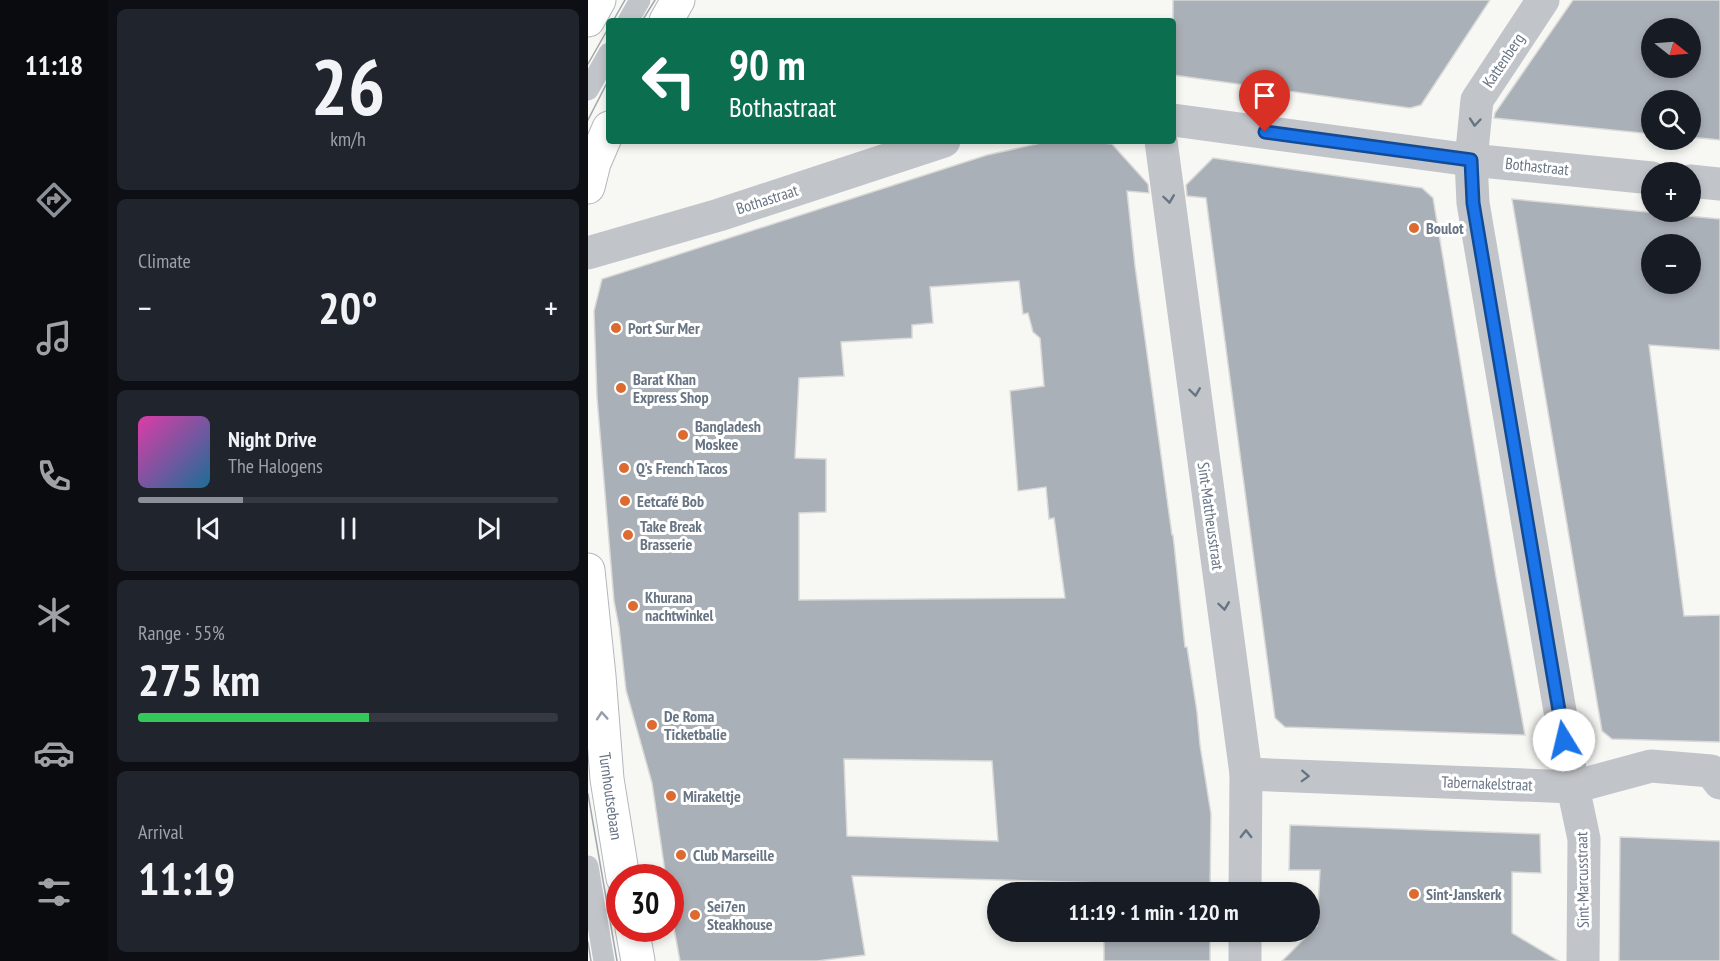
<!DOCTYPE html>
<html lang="en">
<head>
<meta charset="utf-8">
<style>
  :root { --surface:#171b24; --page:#20242c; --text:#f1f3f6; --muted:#9ea1a6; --line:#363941; --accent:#8c9099 }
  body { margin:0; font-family:"PT Sans Narrow",sans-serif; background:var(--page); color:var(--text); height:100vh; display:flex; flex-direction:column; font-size:22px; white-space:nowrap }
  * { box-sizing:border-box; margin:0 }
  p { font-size:20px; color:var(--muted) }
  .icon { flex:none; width:33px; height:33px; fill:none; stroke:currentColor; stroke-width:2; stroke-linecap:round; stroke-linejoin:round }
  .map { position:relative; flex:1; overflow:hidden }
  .panel { display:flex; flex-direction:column; gap:9px; padding:9px; background:#0d0f14; width:480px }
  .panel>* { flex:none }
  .top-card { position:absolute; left:18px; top:18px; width:570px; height:126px; border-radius:6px; box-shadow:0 3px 9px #0003; background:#0b6e4f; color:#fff; overflow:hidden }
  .needle { width:39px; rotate:107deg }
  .fabs { position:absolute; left:1053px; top:18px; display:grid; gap:12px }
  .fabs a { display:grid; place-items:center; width:60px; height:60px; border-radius:50%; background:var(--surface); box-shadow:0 3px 9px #0003; font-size:30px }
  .speed { position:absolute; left:18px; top:864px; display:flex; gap:12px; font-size:30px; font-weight:700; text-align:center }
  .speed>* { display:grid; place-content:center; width:78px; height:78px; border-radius:50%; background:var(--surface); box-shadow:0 3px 9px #0003; line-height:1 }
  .speed .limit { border:9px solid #d22; background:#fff; color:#111 }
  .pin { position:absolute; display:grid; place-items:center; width:51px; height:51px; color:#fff; margin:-62px -26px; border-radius:50% 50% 50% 0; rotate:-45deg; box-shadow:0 0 6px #0007 }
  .pin .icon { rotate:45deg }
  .me { position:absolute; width:66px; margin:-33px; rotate:351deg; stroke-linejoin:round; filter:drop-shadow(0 0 4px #0008) }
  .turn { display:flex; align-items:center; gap:21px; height:126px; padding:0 24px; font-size:27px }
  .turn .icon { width:78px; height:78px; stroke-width:2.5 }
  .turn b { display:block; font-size:42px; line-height:51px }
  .big { font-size:45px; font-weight:600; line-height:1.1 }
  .panel .tile { flex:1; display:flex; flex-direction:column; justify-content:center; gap:9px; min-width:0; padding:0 21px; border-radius:9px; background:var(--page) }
  .panel .dial { align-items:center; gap:0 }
  .dial b { font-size:78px; line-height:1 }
  .song { display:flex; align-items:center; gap:18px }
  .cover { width:72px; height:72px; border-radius:9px; background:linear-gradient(135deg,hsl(320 70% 55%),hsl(200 70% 35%)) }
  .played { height:6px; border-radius:3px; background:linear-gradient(90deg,var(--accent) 25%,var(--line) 25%) }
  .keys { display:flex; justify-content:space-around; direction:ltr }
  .heat { display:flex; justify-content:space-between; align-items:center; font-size:33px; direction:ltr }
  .charge { height:9px; border-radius:4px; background:linear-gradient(90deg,#34c759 55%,var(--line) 0) }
  .trip { position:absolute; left:399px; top:882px; width:333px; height:60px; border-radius:30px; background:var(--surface); box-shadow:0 3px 9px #0003; font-weight:600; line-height:60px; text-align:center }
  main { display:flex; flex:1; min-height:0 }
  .menu { display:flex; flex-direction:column; width:108px; justify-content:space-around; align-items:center; background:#090b0e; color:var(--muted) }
  .menu .icon { width:42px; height:42px }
  .menu .on { color:var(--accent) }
  .menu b { font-size:27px; color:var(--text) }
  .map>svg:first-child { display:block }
</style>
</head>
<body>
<main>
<nav class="menu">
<b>11:18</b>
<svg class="icon on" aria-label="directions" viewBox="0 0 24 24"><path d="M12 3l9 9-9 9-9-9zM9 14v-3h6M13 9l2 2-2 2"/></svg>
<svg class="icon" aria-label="music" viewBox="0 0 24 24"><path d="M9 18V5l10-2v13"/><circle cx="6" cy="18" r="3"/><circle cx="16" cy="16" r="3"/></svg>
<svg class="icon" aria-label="phone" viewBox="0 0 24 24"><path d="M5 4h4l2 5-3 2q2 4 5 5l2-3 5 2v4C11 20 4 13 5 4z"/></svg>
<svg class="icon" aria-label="climate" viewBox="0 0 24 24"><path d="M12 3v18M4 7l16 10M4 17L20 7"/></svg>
<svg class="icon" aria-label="car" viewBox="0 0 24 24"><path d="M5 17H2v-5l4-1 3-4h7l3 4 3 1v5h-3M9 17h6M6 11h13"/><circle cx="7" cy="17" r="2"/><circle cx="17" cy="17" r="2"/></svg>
<svg class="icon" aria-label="filters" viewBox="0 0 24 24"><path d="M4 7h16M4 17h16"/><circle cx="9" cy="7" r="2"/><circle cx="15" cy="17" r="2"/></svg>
</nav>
<section class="panel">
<div class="tile dial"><b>26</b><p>km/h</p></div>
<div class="tile"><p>Climate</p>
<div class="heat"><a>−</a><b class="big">20°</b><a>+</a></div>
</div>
<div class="tile">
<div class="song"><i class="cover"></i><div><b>Night Drive</b><p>The Halogens</p></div></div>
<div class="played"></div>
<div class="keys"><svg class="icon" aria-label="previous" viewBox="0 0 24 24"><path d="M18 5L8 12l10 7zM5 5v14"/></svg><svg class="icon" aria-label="pause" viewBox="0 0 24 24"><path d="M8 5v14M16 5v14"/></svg><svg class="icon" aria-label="next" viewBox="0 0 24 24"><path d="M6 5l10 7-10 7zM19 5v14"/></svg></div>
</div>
<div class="tile"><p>Range · 55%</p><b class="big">275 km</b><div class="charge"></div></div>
<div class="tile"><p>Arrival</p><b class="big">11:19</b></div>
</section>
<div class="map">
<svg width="1132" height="961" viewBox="0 0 1132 961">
  <rect width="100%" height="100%" fill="#f7f7f4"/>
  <g fill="#aab0b7" stroke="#d9d9d7" stroke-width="1.5" fill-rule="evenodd">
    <polygon points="585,0 902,0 833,105 822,108 585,75"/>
    <path d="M985,0h147v140l-30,-3v-37h-38v34l-158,-16 1,-5zM1064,28h38v40h-38z"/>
    <path d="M462,141h36l26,3 36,40 1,9 -22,-2 8,75 37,269h1l12,112h2l10,65 3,33 11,69 -1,78h-106v-9l-252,-7 13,79 -48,6h-137l-10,-54v-29h-4l-14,-95 -26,-93 -7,-63 -5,-26 -17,-204 -3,-86 8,-32 385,-124zM431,281l4,33 5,-1 5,19 7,6 4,48 -34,5 8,100 28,-4 3,32 5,-1 11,80 -266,2v-87l27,-1v-53l-31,-1 4,-80 45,-2 -3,-34 71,-4v-13l21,-2 -3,-36zM256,759l148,2 6,80 -151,-5z"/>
    <polygon points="625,158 834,188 845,198 908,577 937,735 697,727 687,718 618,198 599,196 598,185"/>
    <path d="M924,199l208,20v131l-71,-5 35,271 36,-1v127l-108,-3 -10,-8zM1064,244h38v40h-38z"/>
    <polygon points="702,825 952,834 953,873 924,872 924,933 971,961 694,961 729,926 732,870 701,870"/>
    <polygon points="1032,837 1132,841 1132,961 1031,961"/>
    <rect x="516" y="932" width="106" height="29"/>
  </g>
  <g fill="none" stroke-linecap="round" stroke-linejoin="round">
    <defs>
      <g id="secondary">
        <polyline points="0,20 11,0"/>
        <polyline points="78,21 90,0"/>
        <polyline points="0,187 6,163 21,128"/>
        <polyline points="0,570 11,676 19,779 35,878"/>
        <polyline points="44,928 50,961"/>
      </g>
    </defs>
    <use href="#secondary" stroke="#b3b7bd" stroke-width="35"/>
    <g stroke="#c1c4c8" stroke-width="21">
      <polyline points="40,21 52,0"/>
      <polyline points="0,90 21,53"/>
      <polyline points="0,866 16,961"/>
    </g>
    <g stroke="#c1c4c8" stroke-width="33">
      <polyline points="955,0 889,100 883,160 885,203 985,787 996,839 995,961"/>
      <polyline points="585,120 883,160 1064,178"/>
      <polyline points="573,141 658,774 657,892"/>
      <polyline points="1102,181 1132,184"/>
      <polyline points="0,253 131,215 356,141"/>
      <polyline points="658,774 985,787 1063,766 1123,771 1132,783"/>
      <polyline points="657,961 657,932"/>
    </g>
    <use href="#secondary" stroke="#fff" stroke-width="33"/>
    <g stroke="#a2a7ad" stroke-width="1.5">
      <polyline points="25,21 37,0"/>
      <polyline points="54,21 67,0"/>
      <polyline points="0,64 21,27"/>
      <polyline points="0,120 21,79"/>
      <polyline points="0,794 29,961"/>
      <polyline points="0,942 3,961"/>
    </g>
  </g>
  <defs><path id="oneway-chevron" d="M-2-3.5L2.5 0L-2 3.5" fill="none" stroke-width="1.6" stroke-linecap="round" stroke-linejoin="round" transform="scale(1.5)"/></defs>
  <g stroke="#677484">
    <use href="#oneway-chevron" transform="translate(887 122) rotate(95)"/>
    <use href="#oneway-chevron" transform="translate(581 199) rotate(82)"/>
    <use href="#oneway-chevron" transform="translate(607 392) rotate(82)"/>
    <use href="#oneway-chevron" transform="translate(636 606) rotate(82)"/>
    <use href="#oneway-chevron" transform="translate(717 776) rotate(2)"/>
    <use href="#oneway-chevron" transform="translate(658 834) rotate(-90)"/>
  </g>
  <use stroke="#959ea9" href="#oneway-chevron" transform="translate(14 716) rotate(-94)"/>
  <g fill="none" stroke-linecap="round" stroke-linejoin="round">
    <defs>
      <polyline id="route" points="677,132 883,160 885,203 976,740"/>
    </defs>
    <use href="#route" stroke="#114b97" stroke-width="15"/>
    <use href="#route" stroke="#1a73e8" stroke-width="10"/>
  </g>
  <g fill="#dd6a2f" stroke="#fff" stroke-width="2">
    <circle cx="826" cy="228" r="6"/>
    <circle cx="28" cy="328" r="6"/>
    <circle cx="33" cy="388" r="6"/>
    <circle cx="95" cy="435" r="6"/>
    <circle cx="36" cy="468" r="6"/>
    <circle cx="37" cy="501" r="6"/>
    <circle cx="40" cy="535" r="6"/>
    <circle cx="45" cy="606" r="6"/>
    <circle cx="64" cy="725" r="6"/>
    <circle cx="83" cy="796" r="6"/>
    <circle cx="93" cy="855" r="6"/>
    <circle cx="826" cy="894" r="6"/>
    <circle cx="107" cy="915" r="6"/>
  </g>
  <g text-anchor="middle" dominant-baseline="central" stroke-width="6" stroke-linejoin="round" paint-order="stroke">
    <g font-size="16" fill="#677484" stroke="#fff">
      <text transform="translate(915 60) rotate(-56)">Kattenberg</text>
      <text transform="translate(949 166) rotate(6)">Bothastraat</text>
      <text transform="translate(179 199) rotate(-18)">Bothastraat</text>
      <text transform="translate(623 516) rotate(82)">Sint-Mattheusstraat</text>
      <text transform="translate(899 783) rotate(2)">Tabernakelstraat</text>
      <text transform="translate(23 796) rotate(82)">Turnhoutsebaan</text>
      <text transform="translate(994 880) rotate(-91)">Sint-Marcusstraat</text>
    </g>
    <g font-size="16" font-weight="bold" fill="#677484" stroke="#fff" text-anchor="start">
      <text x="838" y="228">Boulot</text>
      <text x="40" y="328">Port Sur Mer</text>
      <text x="45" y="379">Barat Khan<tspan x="45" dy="18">Express Shop</tspan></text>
      <text x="107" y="426">Bangladesh<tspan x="107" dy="18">Moskee</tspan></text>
      <text x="48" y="468">Q's French Tacos</text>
      <text x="49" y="501">Eetcafé Bob</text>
      <text x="52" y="526">Take Break<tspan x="52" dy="18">Brasserie</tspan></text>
      <text x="57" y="597">Khurana<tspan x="57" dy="18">nachtwinkel</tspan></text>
      <text x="76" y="716">De Roma<tspan x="76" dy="18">Ticketbalie</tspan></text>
      <text x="95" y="796">Mirakeltje</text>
      <text x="105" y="855">Club Marseille</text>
      <text x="838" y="894">Sint-Janskerk</text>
      <text x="119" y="906">Sei7en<tspan x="119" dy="18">Steakhouse</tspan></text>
    </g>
  </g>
</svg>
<div class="fabs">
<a><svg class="needle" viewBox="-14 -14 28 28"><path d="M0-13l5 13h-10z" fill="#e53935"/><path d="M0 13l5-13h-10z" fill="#9ea1a6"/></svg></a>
<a><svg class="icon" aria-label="search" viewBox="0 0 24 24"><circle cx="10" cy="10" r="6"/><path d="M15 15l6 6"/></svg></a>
<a>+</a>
<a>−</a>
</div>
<div class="speed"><div class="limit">30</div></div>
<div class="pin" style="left:677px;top:132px;background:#d93025"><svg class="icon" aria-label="arrive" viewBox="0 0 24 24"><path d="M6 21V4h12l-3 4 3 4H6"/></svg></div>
<svg class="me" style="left:976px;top:740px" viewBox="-20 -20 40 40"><circle r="19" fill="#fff"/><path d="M0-13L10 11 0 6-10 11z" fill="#1a73e8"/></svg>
<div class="trip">11:19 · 1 min · 120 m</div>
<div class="top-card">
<div class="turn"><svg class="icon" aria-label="left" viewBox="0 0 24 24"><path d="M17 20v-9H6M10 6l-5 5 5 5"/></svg><div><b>90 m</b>Bothastraat</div></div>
</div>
</div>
</main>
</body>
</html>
